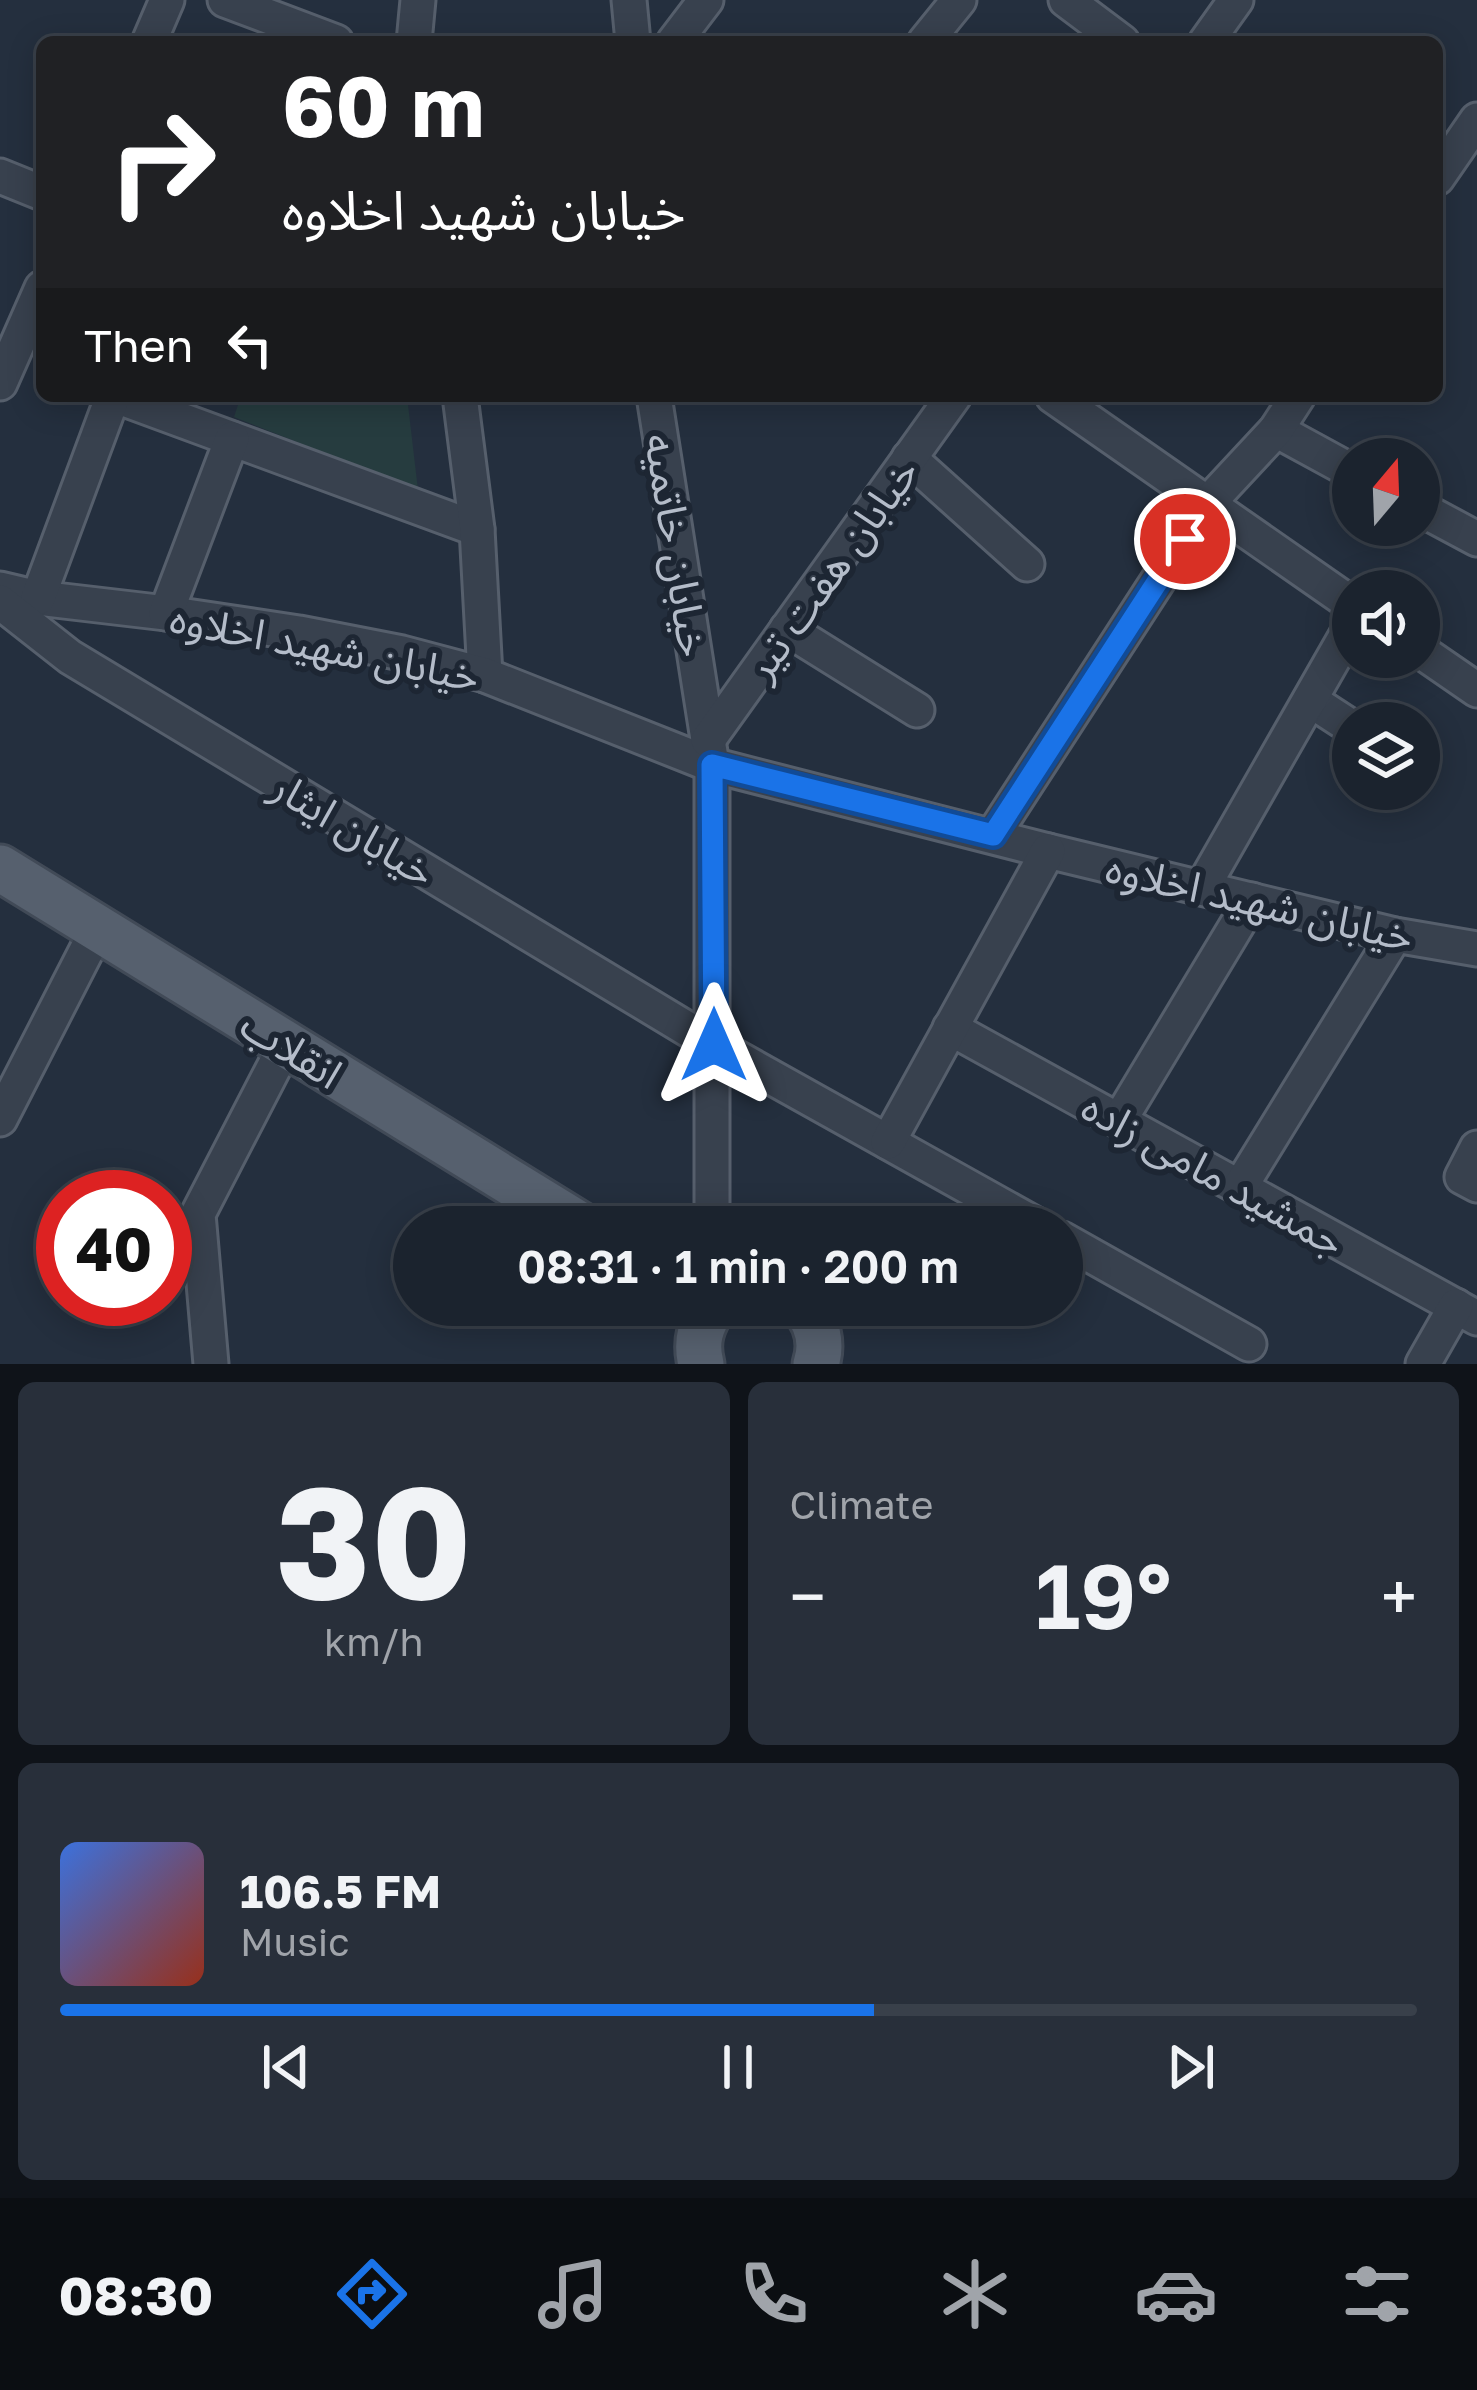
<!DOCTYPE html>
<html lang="en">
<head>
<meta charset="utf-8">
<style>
  :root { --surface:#1b232e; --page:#282f3a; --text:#f1f3f6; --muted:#a0a4aa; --line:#39404a; --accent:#1a73e8 }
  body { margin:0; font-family:"Golos Text","Noto Sans Arabic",sans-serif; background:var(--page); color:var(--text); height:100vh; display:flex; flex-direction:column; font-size:45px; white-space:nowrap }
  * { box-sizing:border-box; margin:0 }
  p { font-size:39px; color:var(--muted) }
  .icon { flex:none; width:66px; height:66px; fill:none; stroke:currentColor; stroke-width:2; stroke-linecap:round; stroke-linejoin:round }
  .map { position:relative; height:1364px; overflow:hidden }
  .details { display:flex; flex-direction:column; gap:18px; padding:18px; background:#0f1319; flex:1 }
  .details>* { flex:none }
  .banner { position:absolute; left:36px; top:36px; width:1407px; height:366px; border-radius:18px; box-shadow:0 6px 30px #0003,0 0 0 3px var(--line); background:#202124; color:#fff; overflow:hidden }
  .needle { width:78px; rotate:19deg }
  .fabs { position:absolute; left:1332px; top:438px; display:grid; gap:24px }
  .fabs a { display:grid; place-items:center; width:108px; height:108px; border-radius:50%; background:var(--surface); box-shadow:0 6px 30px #0003,0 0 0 3px var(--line); font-size:60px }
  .speed { position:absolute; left:36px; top:1170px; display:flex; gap:24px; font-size:60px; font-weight:700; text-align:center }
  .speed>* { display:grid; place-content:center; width:156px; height:156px; border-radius:50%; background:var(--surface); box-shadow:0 6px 30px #0003,0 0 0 3px var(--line); line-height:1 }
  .speed .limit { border:18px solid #d22; background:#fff; color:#111 }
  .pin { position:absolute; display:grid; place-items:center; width:102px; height:102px; color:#fff; margin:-51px; border:6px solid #fff; border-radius:50%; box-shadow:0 3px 12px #0007 }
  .me { position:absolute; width:132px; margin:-66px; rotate:0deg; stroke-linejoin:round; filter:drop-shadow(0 0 9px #0008) }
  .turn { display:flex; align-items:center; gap:42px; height:252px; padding:0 48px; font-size:54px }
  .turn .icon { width:156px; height:156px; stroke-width:2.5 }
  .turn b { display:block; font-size:84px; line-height:102px }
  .then { display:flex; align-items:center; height:114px; padding:0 48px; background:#0003; gap:24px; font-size:45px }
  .big { font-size:90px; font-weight:600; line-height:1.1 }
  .details .card { flex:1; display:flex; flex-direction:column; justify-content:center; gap:18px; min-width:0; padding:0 42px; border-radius:18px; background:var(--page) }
  .details .dial { align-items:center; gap:0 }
  .dial b { font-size:156px; line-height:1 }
  .song { display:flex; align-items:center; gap:36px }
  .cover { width:144px; height:144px; border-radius:18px; background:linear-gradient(135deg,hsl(220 70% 55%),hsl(10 70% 35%)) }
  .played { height:12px; border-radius:6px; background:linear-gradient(90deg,var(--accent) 60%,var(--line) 60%) }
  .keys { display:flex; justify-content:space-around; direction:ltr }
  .heat { display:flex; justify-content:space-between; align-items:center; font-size:66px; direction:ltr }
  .details .tiles { flex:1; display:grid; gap:18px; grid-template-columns:1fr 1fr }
  .card:last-child { grid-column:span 2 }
  .trip { position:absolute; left:393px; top:1206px; width:690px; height:120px; border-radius:60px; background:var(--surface); box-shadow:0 6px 30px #0003,0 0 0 3px var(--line); font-weight:600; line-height:120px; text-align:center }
  .menu { display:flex; height:192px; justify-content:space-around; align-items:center; background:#0b0e12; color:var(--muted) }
  .menu .icon { width:84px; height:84px }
  .menu .active { color:var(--accent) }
  .menu b { font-size:54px; color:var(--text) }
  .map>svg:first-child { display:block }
</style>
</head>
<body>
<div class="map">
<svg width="1477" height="1364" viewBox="0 0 1477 1364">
  <rect width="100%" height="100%" fill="#242f3e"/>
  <polygon fill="#263c3f" points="241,396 407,396 418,490 234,417"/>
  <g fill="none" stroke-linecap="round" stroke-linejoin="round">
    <defs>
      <g id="minor">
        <polyline points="225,0 336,42"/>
        <polyline points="629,0 633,42"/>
        <polyline points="1066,0 1122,42"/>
        <polyline points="149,42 167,0"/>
        <polyline points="414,42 418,0"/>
        <polyline points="674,42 706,0"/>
        <polyline points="925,42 959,0"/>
        <polyline points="1206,42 1236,0"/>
        <polyline points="0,176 42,193"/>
        <polyline points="1437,178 1477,120"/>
        <polyline points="0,383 42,288"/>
        <polyline points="116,396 477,529"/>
        <polyline points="460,396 477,529 485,675"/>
        <polyline points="654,396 712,765 712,1227"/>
        <polyline points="1053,396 1353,605"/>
        <polyline points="1276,430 1353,472"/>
        <polyline points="909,458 1027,564"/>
        <polyline points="1419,508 1477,539"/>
        <polyline points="0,589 38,598 166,613 299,633 402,653 485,675 712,765 1048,851 1395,935 1477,949"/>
        <polyline points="38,598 113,396"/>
        <polyline points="0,602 70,657 714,1045 1040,1227"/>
        <polyline points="166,613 232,439"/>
        <polyline points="787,629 917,710"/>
        <polyline points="1419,650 1477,690"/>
        <polyline points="1310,700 1353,728"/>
        <polyline points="708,740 954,396"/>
        <polyline points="993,835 1209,502 1276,430 1298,396"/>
        <polyline points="1202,888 1353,624"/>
        <polyline points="950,1028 1477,1318"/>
        <polyline points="0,1119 98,928"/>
        <polyline points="1119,1121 1252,900"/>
        <polyline points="888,1142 1048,851"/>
        <polyline points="1477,1148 1462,1177 1477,1185"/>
        <polyline points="1240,1187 1395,935"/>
        <polyline points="1062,1239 1249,1344"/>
        <polyline points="211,1364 198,1214 286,1044"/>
        <polyline points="1423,1364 1456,1306"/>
      </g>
      <g id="major">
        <polyline points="0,868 583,1227"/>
        <path d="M803,1305c14,17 20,38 13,59"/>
        <path d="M701,1364c-6,-23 0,-40 13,-59"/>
      </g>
    </defs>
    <use href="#minor" stroke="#565f6c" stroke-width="39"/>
    <use href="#major" stroke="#414a57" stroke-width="51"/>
    <use href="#minor" stroke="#38414e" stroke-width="33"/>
    <use href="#major" stroke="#56606e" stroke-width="45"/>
  </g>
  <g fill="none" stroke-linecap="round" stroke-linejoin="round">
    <defs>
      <polyline id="route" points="714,1045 712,765 993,835 1185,539"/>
    </defs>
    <use href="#route" stroke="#114b97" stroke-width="30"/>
    <use href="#route" stroke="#1a73e8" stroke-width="21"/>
  </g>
  <g text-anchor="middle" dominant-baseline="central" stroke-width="12" stroke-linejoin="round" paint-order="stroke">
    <g font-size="42" fill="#b4bcc9" stroke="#1d2633">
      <text transform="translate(678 545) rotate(81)">خیابان خاتمیه</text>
      <text transform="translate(831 568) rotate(-54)">خیابان هفت تیر</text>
      <text transform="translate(325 646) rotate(11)">خیابان شهید اخلاوه</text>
      <text transform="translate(354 828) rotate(31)">خیابان ایثار</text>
      <text transform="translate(1260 901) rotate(13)">خیابان شهید اخلاوه</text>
      <text transform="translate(292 1048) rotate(32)">انقلاب</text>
      <text transform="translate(1214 1173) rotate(29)">جمشید مامی زاده</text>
    </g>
  </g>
</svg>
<div class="fabs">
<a><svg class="needle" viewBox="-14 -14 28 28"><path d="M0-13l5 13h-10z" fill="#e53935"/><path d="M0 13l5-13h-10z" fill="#a0a4aa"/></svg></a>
<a><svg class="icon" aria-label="sound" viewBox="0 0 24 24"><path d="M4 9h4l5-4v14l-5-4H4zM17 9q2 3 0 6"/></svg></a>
<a><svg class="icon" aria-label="layers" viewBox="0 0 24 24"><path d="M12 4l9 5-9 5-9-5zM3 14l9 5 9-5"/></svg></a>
</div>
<div class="speed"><div class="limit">40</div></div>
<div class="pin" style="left:1185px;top:539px;background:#d93025"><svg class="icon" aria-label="arrive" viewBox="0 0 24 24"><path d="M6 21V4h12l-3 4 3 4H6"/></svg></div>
<svg class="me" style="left:714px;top:1045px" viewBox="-20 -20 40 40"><path d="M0-17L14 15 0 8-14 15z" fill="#1a73e8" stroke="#fff" stroke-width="4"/></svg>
<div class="trip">08:31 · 1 min · 200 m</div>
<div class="banner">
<div class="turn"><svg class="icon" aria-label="right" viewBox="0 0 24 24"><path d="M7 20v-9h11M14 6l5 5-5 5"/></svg><div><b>60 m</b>خیابان شهید اخلاوه</div></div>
<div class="then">Then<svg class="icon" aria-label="left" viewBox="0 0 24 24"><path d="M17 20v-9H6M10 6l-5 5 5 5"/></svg></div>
</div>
</div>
<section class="details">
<div class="tiles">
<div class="card dial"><b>30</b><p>km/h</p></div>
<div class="card"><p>Climate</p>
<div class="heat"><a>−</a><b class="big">19°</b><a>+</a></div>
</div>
<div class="card">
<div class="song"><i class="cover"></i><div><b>106.5 FM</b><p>Music</p></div></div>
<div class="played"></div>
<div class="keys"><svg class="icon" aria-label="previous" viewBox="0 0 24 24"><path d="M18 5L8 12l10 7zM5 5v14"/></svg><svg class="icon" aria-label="pause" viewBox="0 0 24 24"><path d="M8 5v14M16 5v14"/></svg><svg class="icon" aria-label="next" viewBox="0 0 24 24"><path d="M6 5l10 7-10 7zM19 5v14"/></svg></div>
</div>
</div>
</section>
<nav class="menu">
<b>08:30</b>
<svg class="icon active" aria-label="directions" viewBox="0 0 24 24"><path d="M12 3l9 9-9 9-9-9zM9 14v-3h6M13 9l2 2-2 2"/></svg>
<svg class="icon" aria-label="music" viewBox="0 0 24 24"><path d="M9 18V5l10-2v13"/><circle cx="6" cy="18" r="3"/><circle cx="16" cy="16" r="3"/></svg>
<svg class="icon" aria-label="phone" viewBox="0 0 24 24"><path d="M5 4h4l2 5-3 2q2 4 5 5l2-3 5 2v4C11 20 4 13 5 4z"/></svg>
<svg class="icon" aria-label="climate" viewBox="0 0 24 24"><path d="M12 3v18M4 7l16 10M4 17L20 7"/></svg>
<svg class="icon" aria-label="car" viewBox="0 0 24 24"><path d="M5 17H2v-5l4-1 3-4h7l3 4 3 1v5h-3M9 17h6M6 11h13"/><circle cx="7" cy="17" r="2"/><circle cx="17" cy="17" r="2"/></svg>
<svg class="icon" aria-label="filters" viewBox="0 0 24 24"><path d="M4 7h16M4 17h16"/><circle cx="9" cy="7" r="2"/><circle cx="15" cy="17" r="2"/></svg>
</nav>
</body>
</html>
